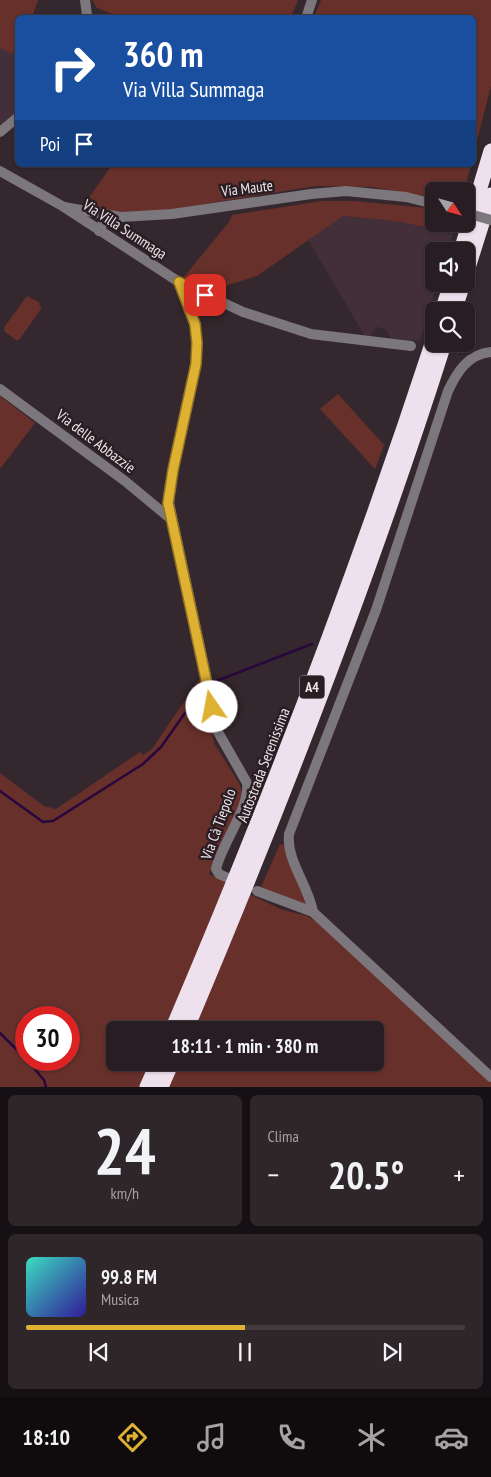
<!DOCTYPE html>
<html lang="it">
<head>
<meta charset="utf-8">
<style>
  :root { --surface:#271d22; --page:#2f262a; --text:#f1f3f6; --muted:#a4a2a5; --line:#433b40; --accent:#deb133 }
  body { margin:0; font-family:"PT Sans Narrow",sans-serif; background:var(--page); color:var(--text); height:100vh; display:flex; flex-direction:column; font-size:19px; white-space:nowrap }
  * { box-sizing:border-box; margin:0 }
  p { font-size:16px; color:var(--muted) }
  .icon { flex:none; width:28px; height:28px; fill:none; stroke:currentColor; stroke-width:2; stroke-linecap:round; stroke-linejoin:round }
  .map { position:relative; height:1087px; overflow:hidden }
  .details { display:flex; flex-direction:column; gap:8px; padding:8px; background:#151013; flex:1 }
  .details>* { flex:none }
  .guide { position:absolute; left:15px; top:15px; width:461px; height:152px; border-radius:8px; box-shadow:0 1px 4px #0004,0 0 0 1px var(--line); background:#1a4fa0; color:#fff; overflow:hidden }
  .needle { width:32px; rotate:126deg }
  .controls { position:absolute; left:425px; top:182px; display:grid; gap:10px }
  .controls a { display:grid; place-items:center; width:50px; height:50px; border-radius:8px; background:var(--surface); box-shadow:0 1px 4px #0004,0 0 0 1px var(--line); font-size:25px }
  .speed { position:absolute; left:15px; top:1006px; display:flex; gap:10px; font-size:25px; font-weight:700; text-align:center }
  .speed>* { display:grid; place-content:center; width:65px; height:65px; border-radius:50%; background:var(--surface); box-shadow:0 1px 4px #0004,0 0 0 1px var(--line); line-height:1 }
  .speed .limit { border:8px solid #d22; background:#fff; color:#111 }
  .pin { position:absolute; display:grid; place-items:center; width:42px; height:42px; color:#fff; margin:-21px; border-radius:10px; box-shadow:0 2px 8px #0006 }
  .me { position:absolute; width:55px; margin:-28px; rotate:348deg; stroke-linejoin:round; filter:drop-shadow(0 0 4px #0008) }
  .turn { display:flex; align-items:center; gap:18px; height:105px; padding:0 25px; font-size:22px }
  .turn .icon { width:65px; height:65px; stroke-width:2.5 }
  .turn b { display:block; font-size:35px; line-height:42px }
  .then { display:flex; align-items:center; height:48px; padding:0 25px; background:#0003; gap:10px; font-size:19px }
  .big { font-size:38px; font-weight:800; line-height:1.1 }
  .details .tile { flex:1; display:flex; flex-direction:column; justify-content:center; gap:8px; min-width:0; padding:0 18px; border-radius:8px; background:var(--page) }
  .details .dial { align-items:center; gap:0 }
  .dial b { font-size:65px; line-height:1 }
  .song { display:flex; align-items:center; gap:15px }
  .cover { width:60px; height:60px; border-radius:8px; background:linear-gradient(135deg,hsl(170 70% 55%),hsl(250 70% 35%)) }
  .played { height:5px; border-radius:2px; background:linear-gradient(90deg,var(--accent) 50%,var(--line) 50%) }
  .keys { display:flex; justify-content:space-around; direction:ltr }
  .heat { display:flex; justify-content:space-between; align-items:center; font-size:28px; direction:ltr }
  .details .tiles { flex:1; display:grid; gap:8px; grid-template-columns:1fr 1fr }
  .tile:last-child { grid-column:span 2 }
  .trip { position:absolute; left:106px; top:1021px; width:278px; height:50px; border-radius:8px; background:var(--surface); box-shadow:0 1px 4px #0004,0 0 0 1px var(--line); font-weight:800; line-height:50px; text-align:center }
  .tab-bar { display:flex; height:80px; justify-content:space-around; align-items:center; background:#100c0e; color:var(--muted) }
  .tab-bar .icon { width:35px; height:35px }
  .tab-bar .current { color:var(--accent) }
  .tab-bar b { font-size:22px; color:var(--text) }
  .map>svg:first-child { display:block }
</style>
</head>
<body>
<div class="map">
<svg width="491" height="1087" viewBox="0 0 491 1087">
  <rect width="100%" height="100%" fill="#34272d"/>
  <g fill="#422f39">
    <polygon points="0,0 38,0 32,17 18,18 17,111 0,125"/>
    <polygon points="343,216 395,221 453,233 447,251 434,251 434,284 437,284 420,341 391,339 386,329 376,327 370,336 364,335 308,239"/>
  </g>
  <g fill="#68302a" fill-rule="evenodd">
    <polygon points="0,0 38,0 32,17 18,18 17,55 0,48"/>
    <polygon points="92,0 298,0 291,17 123,18 97,8"/>
    <polygon points="321,0 491,0 491,86 474,152 474,18 314,17"/>
    <polygon points="112,165 471,165 464,191 434,191 434,198 372,187 316,186 162,211 120,212 83,206"/>
    <polygon points="322,201 354,201 427,208 434,210 434,224 456,224 453,233 395,221 343,216 257,276 209,291 183,278 229,222 232,215"/>
    <polygon points="27,296 39,302 41,309 19,340 16,340 4,331 5,326"/>
    <polygon points="338,394 384,445 375,469 320,409"/>
    <polygon points="0,396 35,423 0,469"/>
    <path d="M200,678l14,65 25,40 4,12 -34,79 71,35 27,7 9,5 175,160v6h-491v-314l44,33 12,3 84,-57 3,3 9,-6zM26,1018h43v42h-43zM115,1030h260v32h-260z"/>
    <polygon points="280,844 284,845 307,897 305,905 261,887"/>
  </g>
  <g fill="none" stroke-linecap="round" stroke-linejoin="round">
    <g stroke="#28063e" stroke-width="2.5">
      <polyline points="211,683 312,644"/>
      <polyline points="0,791 43,822 53,821 143,764 161,747 202,689"/>
      <polyline points="0,1033 26,1059"/>
      <polyline points="27,1060 44,1080 46,1087"/>
    </g>
    <g stroke="#7c777c" stroke-width="10">
      <polyline points="84,18 87,15 85,0"/>
      <polyline points="306,18 312,0"/>
      <polyline points="0,132 18,117"/>
      <polyline points="64,207 179,282 243,312 311,334 411,346"/>
      <polyline points="99,231 107,215"/>
      <path d="M179,282l16,42 2,19 -1,21 -23,106 -4,33 49,229 29,51c3,25 -25,60 -31,86l3,5 9,4"/>
      <polyline points="0,389 125,481 172,520"/>
      <polyline points="257,891 313,912 491,1077"/>
      <path d="M313,912c-4,-26 -27,-51 -24,-78l87,-224 72,-219c9,-19 20,-37 43,-39"/>
    </g>
    <polyline stroke="#7c777c" stroke-width="10" points="0,171 64,207 121,217 172,214 311,194 346,191 406,197 434,204"/>
    <g stroke="#eee1ed" stroke-width="15">
      <polyline points="461,251 491,151"/>
      <polyline points="466,274 491,195"/>
      <polyline points="442,311 451,284"/>
      <polyline points="454,311 463,284"/>
      <path d="M172,1030c97,-227 185,-457 262,-692"/>
      <path d="M186,1030c95,-225 184,-453 258,-686"/>
      <polyline points="147,1087 158,1062"/>
      <polyline points="161,1087 172,1062"/>
    </g>
    <polyline stroke="#7c777c" stroke-width="10" points="466,213 491,220"/>
  </g>
  <g fill="none" stroke-linecap="round" stroke-linejoin="round">
    <defs>
      <polyline id="route" points="205,295 179,282 195,324 197,343 196,364 173,470 168,503 212,707"/>
    </defs>
    <use href="#route" stroke="#907321" stroke-width="12"/>
    <use href="#route" stroke="#deb133" stroke-width="9"/>
  </g>
  <g text-anchor="middle" dominant-baseline="central" stroke-width="5" stroke-linejoin="round" paint-order="stroke">
    <rect fill="#2a1e24" stroke="#b3a9ae" stroke-width="1" x="299.5" y="675.5" width="25" height="23" rx="4"/>
    <g font-size="14" font-weight="bold" fill="#eee5e9">
      <text x="312" y="687">A4</text>
    </g>
    <g font-size="15" fill="#eee5e9" stroke="#2a1e24">
      <text transform="translate(247 188) rotate(-7)">Via Maute</text>
      <text transform="translate(125 229) rotate(33)">Via Villa Summaga</text>
      <text transform="translate(96 441) rotate(37)">Via delle Abbazzie</text>
      <text transform="translate(263 765) rotate(-69)">Autostrada Serenissima</text>
      <text transform="translate(218 824) rotate(-70)">Via Cà Tiepolo</text>
    </g>
  </g>
</svg>
<div class="controls">
<a><svg class="needle" viewBox="-14 -14 28 28"><path d="M0-13l5 13h-10z" fill="#e53935"/><path d="M0 13l5-13h-10z" fill="#a4a2a5"/></svg></a>
<a><svg class="icon" aria-label="sound" viewBox="0 0 24 24"><path d="M4 9h4l5-4v14l-5-4H4zM17 9q2 3 0 6"/></svg></a>
<a><svg class="icon" aria-label="search" viewBox="0 0 24 24"><circle cx="10" cy="10" r="6"/><path d="M15 15l6 6"/></svg></a>
</div>
<div class="speed"><div class="limit">30</div></div>
<div class="pin" style="left:205px;top:295px;background:#d93025"><svg class="icon" aria-label="arrive" viewBox="0 0 24 24"><path d="M6 21V4h12l-3 4 3 4H6"/></svg></div>
<svg class="me" style="left:212px;top:707px" viewBox="-20 -20 40 40"><circle r="19" fill="#fff"/><path d="M0-13L10 11 0 6-10 11z" fill="#deb133"/></svg>
<div class="trip">18:11 · 1 min · 380 m</div>
<div class="guide">
<div class="turn"><svg class="icon" aria-label="right" viewBox="0 0 24 24"><path d="M7 20v-9h11M14 6l5 5-5 5"/></svg><div><b>360 m</b>Via Villa Summaga</div></div>
<div class="then">Poi<svg class="icon" aria-label="arrive" viewBox="0 0 24 24"><path d="M6 21V4h12l-3 4 3 4H6"/></svg></div>
</div>
</div>
<section class="details">
<div class="tiles">
<div class="tile dial"><b>24</b><p>km/h</p></div>
<div class="tile"><p>Clima</p>
<div class="heat"><a>−</a><b class="big">20.5°</b><a>+</a></div>
</div>
<div class="tile">
<div class="song"><i class="cover"></i><div><b>99.8 FM</b><p>Musica</p></div></div>
<div class="played"></div>
<div class="keys"><svg class="icon" aria-label="previous" viewBox="0 0 24 24"><path d="M18 5L8 12l10 7zM5 5v14"/></svg><svg class="icon" aria-label="pause" viewBox="0 0 24 24"><path d="M8 5v14M16 5v14"/></svg><svg class="icon" aria-label="next" viewBox="0 0 24 24"><path d="M6 5l10 7-10 7zM19 5v14"/></svg></div>
</div>
</div>
</section>
<nav class="tab-bar">
<b>18:10</b>
<svg class="icon current" aria-label="directions" viewBox="0 0 24 24"><path d="M12 3l9 9-9 9-9-9zM9 14v-3h6M13 9l2 2-2 2"/></svg>
<svg class="icon" aria-label="music" viewBox="0 0 24 24"><path d="M9 18V5l10-2v13"/><circle cx="6" cy="18" r="3"/><circle cx="16" cy="16" r="3"/></svg>
<svg class="icon" aria-label="phone" viewBox="0 0 24 24"><path d="M5 4h4l2 5-3 2q2 4 5 5l2-3 5 2v4C11 20 4 13 5 4z"/></svg>
<svg class="icon" aria-label="climate" viewBox="0 0 24 24"><path d="M12 3v18M4 7l16 10M4 17L20 7"/></svg>
<svg class="icon" aria-label="car" viewBox="0 0 24 24"><path d="M5 17H2v-5l4-1 3-4h7l3 4 3 1v5h-3M9 17h6M6 11h13"/><circle cx="7" cy="17" r="2"/><circle cx="17" cy="17" r="2"/></svg>
</nav>
</body>
</html>
